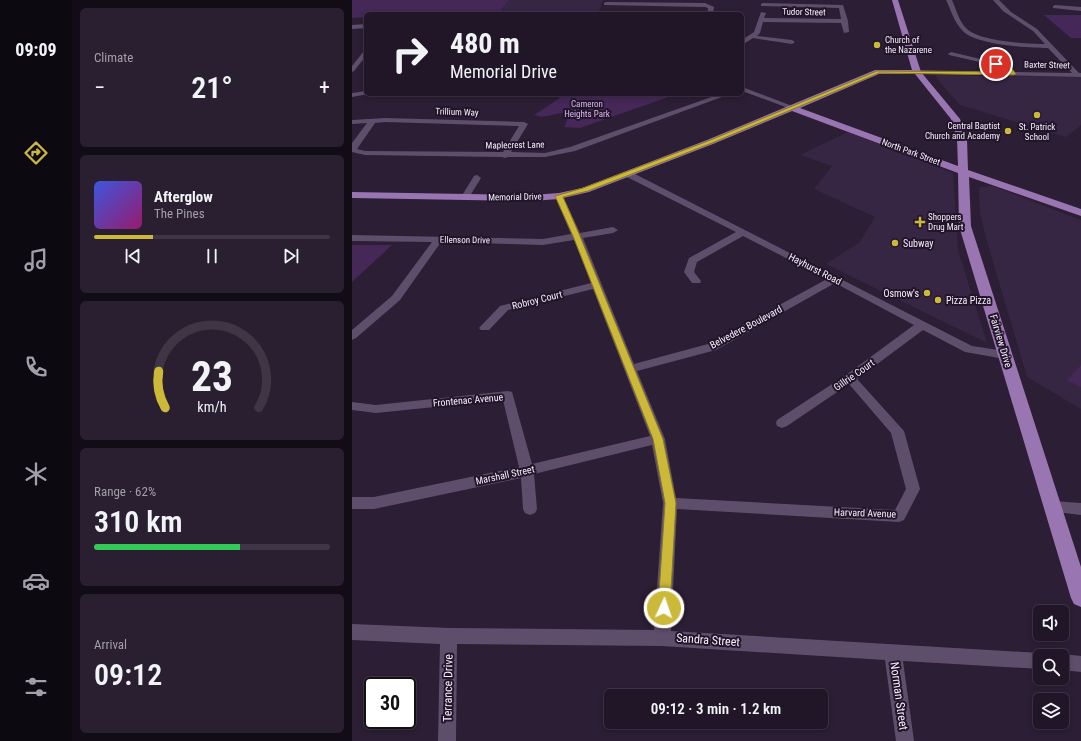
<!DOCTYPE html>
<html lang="en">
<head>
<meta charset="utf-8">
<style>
  :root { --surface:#211628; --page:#291f30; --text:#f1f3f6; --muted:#a29fa8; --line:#3e3545; --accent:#ccb939 }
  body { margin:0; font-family:"Roboto Condensed",sans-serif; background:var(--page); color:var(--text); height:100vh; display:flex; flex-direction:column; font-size:15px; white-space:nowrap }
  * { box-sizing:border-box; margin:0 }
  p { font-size:13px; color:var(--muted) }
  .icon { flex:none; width:22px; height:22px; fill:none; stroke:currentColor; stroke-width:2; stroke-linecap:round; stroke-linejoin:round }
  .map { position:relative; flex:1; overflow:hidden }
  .panel { display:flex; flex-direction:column; gap:8px; padding:8px; background:#120c16; width:280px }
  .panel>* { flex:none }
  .top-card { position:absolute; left:12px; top:12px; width:380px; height:84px; border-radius:6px; box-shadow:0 2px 6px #0003,0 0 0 1px var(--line); background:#211628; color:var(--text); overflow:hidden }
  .controls { position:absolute; left:681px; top:605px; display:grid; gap:8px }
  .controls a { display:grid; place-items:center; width:36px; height:36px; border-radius:6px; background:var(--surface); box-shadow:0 2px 6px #0003,0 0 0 1px var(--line); font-size:20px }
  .speed { position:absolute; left:12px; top:677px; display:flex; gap:8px; font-size:20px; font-weight:700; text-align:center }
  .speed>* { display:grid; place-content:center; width:52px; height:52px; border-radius:50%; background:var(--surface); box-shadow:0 2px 6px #0003,0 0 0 1px var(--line); line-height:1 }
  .speed .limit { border:2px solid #111; border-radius:6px; background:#fff; color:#111 }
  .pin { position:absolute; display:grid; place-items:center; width:34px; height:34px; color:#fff; margin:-17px; border:2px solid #fff; border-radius:50%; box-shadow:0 1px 4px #0007 }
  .me { position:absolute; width:44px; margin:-22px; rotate:3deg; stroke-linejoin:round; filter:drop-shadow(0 0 3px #0008) }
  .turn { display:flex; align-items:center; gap:14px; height:84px; padding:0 20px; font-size:18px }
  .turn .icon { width:52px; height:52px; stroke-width:2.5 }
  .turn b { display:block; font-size:28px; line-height:34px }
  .big { font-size:30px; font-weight:600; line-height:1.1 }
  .panel .card { flex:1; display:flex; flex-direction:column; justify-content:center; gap:6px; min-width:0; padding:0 14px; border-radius:6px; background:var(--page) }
  .panel .dial { align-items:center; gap:0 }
  .dial svg { height:104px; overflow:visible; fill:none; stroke:var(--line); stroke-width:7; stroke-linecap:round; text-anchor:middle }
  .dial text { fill:var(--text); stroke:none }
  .song { display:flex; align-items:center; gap:12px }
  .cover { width:48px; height:48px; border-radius:6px; background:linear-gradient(135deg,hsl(230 70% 55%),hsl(320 70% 35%)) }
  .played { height:4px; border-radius:2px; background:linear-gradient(90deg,var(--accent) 25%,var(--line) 25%) }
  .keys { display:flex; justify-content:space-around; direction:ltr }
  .heat { display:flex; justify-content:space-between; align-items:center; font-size:22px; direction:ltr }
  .charge { height:6px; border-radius:3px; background:linear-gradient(90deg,#34c759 62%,var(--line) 0) }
  .trip { position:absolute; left:252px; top:689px; width:224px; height:40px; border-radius:6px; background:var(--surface); box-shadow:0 2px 6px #0003,0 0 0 1px var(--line); font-weight:600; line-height:40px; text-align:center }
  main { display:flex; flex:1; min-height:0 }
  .tabs { display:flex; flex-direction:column; width:72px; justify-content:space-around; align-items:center; background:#0d0910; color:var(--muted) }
  .tabs .icon { width:28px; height:28px }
  .tabs .selected { color:var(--accent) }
  .tabs b { font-size:18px; color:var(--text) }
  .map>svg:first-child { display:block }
</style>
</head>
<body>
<main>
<nav class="tabs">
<b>09:09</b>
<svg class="icon selected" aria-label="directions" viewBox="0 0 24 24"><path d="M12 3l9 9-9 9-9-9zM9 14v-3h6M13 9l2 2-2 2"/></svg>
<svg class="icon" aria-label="music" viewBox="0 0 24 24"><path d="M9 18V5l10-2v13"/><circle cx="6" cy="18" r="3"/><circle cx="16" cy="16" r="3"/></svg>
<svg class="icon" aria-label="phone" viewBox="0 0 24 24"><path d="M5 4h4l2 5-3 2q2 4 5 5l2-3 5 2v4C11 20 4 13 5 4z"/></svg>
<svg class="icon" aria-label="climate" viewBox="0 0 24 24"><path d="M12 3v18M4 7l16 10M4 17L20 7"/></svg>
<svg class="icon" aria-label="car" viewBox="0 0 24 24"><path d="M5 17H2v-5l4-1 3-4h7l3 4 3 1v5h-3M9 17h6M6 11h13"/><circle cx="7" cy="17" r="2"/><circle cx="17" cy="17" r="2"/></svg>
<svg class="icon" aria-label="filters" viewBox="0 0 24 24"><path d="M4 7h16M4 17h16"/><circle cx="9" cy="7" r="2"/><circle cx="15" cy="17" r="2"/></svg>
</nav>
<section class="panel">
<div class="card"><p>Climate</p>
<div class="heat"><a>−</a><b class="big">21°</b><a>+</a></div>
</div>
<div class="card">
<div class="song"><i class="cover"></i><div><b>Afterglow</b><p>The Pines</p></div></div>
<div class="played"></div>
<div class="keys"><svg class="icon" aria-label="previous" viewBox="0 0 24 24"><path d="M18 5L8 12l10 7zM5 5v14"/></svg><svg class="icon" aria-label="pause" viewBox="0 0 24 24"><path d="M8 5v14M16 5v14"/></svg><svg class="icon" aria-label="next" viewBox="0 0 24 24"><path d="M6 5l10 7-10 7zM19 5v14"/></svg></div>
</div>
<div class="card dial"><svg viewBox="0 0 100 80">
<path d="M14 69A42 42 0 1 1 86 69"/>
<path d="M14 69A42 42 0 0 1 9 41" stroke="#ccb939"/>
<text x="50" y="56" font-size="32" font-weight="700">23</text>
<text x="50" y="72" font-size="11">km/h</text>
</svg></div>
<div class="card"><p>Range · 62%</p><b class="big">310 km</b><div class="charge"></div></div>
<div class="card"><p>Arrival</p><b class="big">09:12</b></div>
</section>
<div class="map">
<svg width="729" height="741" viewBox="0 0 729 741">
  <rect width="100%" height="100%" fill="#2c1e35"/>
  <g fill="#372643">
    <polygon points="157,0 251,0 246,14 146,13"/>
    <polygon points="583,75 729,77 729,125 714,137 608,105 591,86"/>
    <polygon points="496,132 601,173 606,250 635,343 474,264 508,242 523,217 462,189 480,166 448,155"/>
    <polygon points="641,186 729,220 729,409 675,377 634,238 628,213 627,187"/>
  </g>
  <g fill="#452758">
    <polygon points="0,0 157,0 146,13 14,14 14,17 0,18"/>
    <polygon points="692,15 729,15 729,38 719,38"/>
    <polygon points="203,94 325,94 228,128 212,127 219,111 190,117 182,115 208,98"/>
    <polygon points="0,245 40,245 0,282"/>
    <polygon points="729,365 729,387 715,380"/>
  </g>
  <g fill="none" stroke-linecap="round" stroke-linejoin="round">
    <g fill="#5f4e6b" fill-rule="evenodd">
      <path d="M594,0h6c4,9 7,21 14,28 11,13 61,16 79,16l-12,-13 -30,-20 -10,-11h6l12,12 26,17 42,44h2v4l-166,-4v-2l2,-1 91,2 -2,-4 -57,-13 -1,-1 3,-2 59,14 4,6 58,1 -24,-25c-19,0 -74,-3 -86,-18 -8,-8 -11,-20 -16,-30z"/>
      <polygon points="254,2 353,3 362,7 361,14 355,14 356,8 353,7 252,5 252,3"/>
      <polygon points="411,3 491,5 496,21 497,32 492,33 489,23 411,22 408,33 405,36 440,40 443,42 440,44 401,38 390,45 390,40 402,32 409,12 414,13 412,18 489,19 487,8 409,6 409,4"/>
      <polygon points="703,5 729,7 729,11 701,8 701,6"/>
      <polygon points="14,24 14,28 0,29 0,25"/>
      <polygon points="14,50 14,56 2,71 0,72 0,66 12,51"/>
      <polygon points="390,87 443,107 445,108 441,110 439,109 390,91"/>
      <polygon points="14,91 14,94 16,94 0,97 0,93"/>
      <path d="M368,94h10l-155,57 -30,6h-37l-3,1 -3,-1 -137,-2 -13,-3v-9l15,-20 -15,1v-4l33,-2 139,4 4,2 -17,28 34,1 25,-6zM33,122l134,4 -16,26 -138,-1 -8,-2 18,-26z"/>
      <path d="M273,172h6l341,174 33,5 4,1 2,3 -2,3 -4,1 -40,-7 -42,-22 -66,49 47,52 16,58 -16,31 -5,2 -222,-13 -6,122 369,22 7,3h-7v13l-137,-8 11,80h-18l-11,-81 -223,-14 -205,-2 -1,97h-18l2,-97 -88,-4v-16l97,4 205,2 9,-127 -11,-58 -118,29 3,35 -2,4 -5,2 -5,-2 -2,-4 -2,-31 -147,31h-22v-12h22l145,-30 -16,-67 -127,13 -24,-3v-8l24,3 132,-14 4,1 20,72 118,-28 -57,-147 -85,21 -19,20h-8l-2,-2 21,-22 91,-23 -17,-43 -31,5 -102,-3 -41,58 -44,38 -4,2v-10l40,-34 40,-54 -80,-1v-6l191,4 28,-5 -16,-38 4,-3 3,1 18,39 33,-6 5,3 -5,3 -30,5 51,126 74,-20 119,-65 -84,-43 -46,26 -3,10 7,9 -1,2h-8l-8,-11 5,-14 47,-26 -111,-56 -1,-2zM483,283l79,42 -68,50 -69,45 -1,3 1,3 5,2 5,-2 62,-42 42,49 15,56 -11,21 -219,-12 -11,-59 -28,-68 79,-21z"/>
      <polygon points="125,175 129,178 116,199 113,200 110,199 109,197 122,176"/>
      <polygon points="701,501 729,503 729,515 696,511 694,507 696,503"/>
      <polygon points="710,654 729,656 729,672 710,670 710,656 704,656"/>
    </g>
    <path fill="#9975b2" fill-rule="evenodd" d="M540,0h6l23,72 39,47 7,20 1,31 113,39v7l-112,-39 2,49 110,341v40l-7,-3 -3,-6 -112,-372 -1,-53 -166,-62 -79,33 -124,48 -30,7 -27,2 -180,-3v-6l180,3 27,-2 23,-5 125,-48 168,-70h37zM527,74h36l36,45 6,20 1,27 -158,-58z"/>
  </g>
  <polygon fill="#ccb939" stroke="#857825" points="642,63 658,66 664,74 661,75 527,73 360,143 236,191 211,197 228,236 311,439 324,503 318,608 316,612 312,613 308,612 306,608 313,503 301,439 221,236 203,196 231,188 356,141 525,71 658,72 655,68 642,65"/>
  <g fill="#ccb939" stroke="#22152a" stroke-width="1.5">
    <circle cx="525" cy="45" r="4"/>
    <circle cx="685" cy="115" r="4"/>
    <circle cx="656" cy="131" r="4"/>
    <path d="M566 216h4v4h4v4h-4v4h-4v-4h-4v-4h4z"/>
    <circle cx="543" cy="243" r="4"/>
    <circle cx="575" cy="293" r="4"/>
    <circle cx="586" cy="300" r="4"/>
  </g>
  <g text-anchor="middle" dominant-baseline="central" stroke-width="4" stroke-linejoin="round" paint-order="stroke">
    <g font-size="9" fill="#f5edfc" stroke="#22152a">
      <text transform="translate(452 12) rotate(1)">Tudor Street</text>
      <text transform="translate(695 65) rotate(1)">Baxter Street</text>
      <text transform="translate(105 112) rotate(2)">Trillium Way</text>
      <text transform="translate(163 145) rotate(-1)">Maplecrest Lane</text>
      <text transform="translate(559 152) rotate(20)">North Park Street</text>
      <text transform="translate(163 197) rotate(-1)">Memorial Drive</text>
      <text transform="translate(113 240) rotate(1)">Ellenson Drive</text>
    </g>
    <g font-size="9" fill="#f5edfc" stroke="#22152a" text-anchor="start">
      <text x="533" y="40">Church of<tspan x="533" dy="10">the Nazarene</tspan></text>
      <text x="648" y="126" text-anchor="end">Central Baptist<tspan x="648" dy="10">Church and Academy</tspan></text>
      <text x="685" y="127" text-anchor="middle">St. Patrick<tspan x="685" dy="10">School</tspan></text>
      <text x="576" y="217">Shoppers<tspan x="576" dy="10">Drug Mart</tspan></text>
    </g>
    <g font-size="9" fill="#dab8f2" stroke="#22152a">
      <text x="235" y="104">Cameron<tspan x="235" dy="10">Heights Park</tspan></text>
    </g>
    <g font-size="10" fill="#f5edfc" stroke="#22152a" text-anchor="start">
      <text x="551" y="243">Subway</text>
      <text x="567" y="293" text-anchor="end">Osmow's</text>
      <text x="594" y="300">Pizza Pizza</text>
    </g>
    <g font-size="10" fill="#f5edfc" stroke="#22152a">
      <text transform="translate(463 269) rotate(27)">Hayhurst Road</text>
      <text transform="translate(185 300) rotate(-14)">Robroy Court</text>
      <text transform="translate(394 327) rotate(-28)">Belvedere Boulevard</text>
      <text transform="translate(649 341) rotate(73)">Fairview Drive</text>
      <text transform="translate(502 375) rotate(-35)">Gillrie Court</text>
      <text transform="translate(116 400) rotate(-5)">Frontenac Avenue</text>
      <text transform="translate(153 475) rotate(-12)">Marshall Street</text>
      <text transform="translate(513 513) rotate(2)">Harvard Avenue</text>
    </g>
    <g font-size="12" fill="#f5edfc" stroke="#22152a">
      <text transform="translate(356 640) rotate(4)">Sandra Street</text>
      <text transform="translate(96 688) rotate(-89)">Terrance Drive</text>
      <text transform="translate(547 696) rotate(82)">Norman Street</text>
    </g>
  </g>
</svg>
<div class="controls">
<a><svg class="icon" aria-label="sound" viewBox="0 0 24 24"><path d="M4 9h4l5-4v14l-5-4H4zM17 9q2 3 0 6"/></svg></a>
<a><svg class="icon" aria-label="search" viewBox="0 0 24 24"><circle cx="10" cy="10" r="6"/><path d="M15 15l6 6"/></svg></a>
<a><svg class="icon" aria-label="layers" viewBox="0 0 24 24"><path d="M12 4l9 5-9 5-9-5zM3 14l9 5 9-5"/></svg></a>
</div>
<div class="speed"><div class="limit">30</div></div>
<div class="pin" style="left:644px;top:64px;background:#d93025"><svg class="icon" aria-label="arrive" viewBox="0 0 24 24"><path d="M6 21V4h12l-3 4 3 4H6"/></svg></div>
<svg class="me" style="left:312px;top:608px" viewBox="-20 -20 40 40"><circle r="17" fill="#ccb939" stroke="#fff" stroke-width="3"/><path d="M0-11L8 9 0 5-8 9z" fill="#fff"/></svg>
<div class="trip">09:12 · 3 min · 1.2 km</div>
<div class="top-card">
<div class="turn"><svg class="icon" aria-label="right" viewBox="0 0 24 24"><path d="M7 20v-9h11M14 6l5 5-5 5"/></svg><div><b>480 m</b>Memorial Drive</div></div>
</div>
</div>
</main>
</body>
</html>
